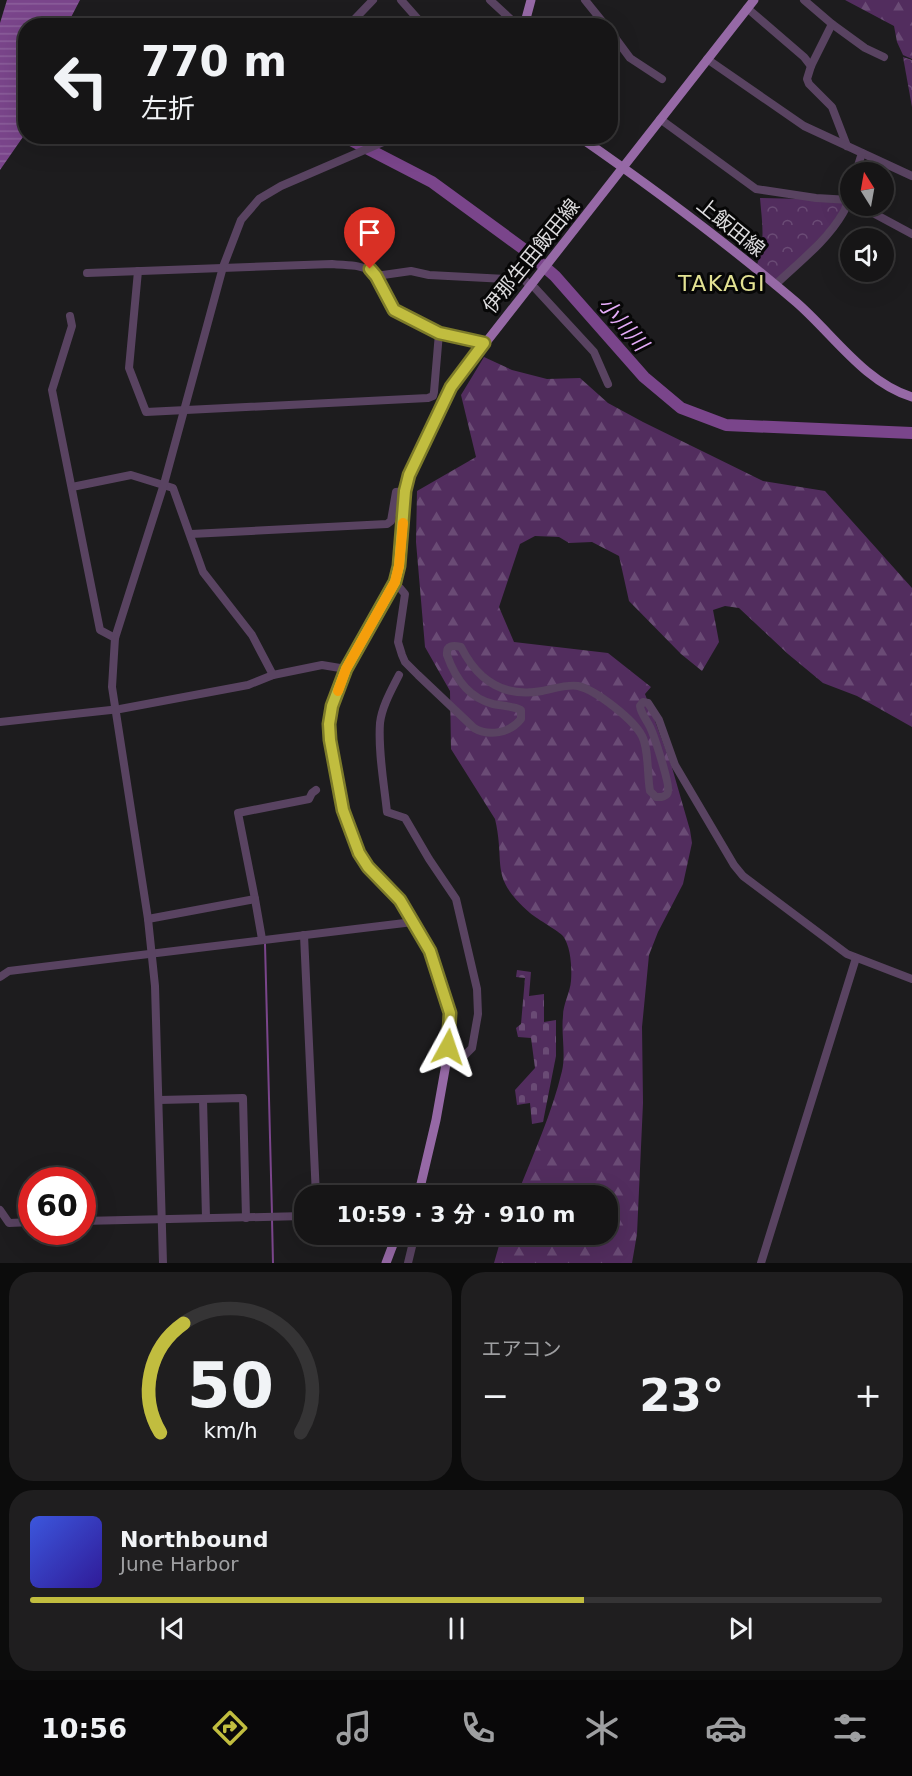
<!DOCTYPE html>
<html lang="ja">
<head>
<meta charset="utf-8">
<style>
  :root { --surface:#161516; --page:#1f1e1f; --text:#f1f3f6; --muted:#9e9fa1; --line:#353435; --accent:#c1bd3f }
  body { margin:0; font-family:"DejaVu Sans","Noto Sans JP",sans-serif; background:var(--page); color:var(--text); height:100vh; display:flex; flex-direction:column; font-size:22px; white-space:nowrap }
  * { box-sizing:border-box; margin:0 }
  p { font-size:20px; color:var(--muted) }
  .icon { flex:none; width:33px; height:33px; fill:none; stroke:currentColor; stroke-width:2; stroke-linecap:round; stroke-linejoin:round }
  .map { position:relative; height:1263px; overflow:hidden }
  .sheet { display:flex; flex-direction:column; gap:9px; padding:9px; background:#0c0c0c; flex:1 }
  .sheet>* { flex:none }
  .hud { position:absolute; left:18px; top:18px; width:600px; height:126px; border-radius:24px; box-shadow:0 6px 24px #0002,0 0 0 2px var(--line); background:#161516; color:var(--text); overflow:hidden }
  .needle { width:39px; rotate:349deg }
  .controls { position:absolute; left:840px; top:162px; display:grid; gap:12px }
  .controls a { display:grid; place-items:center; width:54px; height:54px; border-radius:50%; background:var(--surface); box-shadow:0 6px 24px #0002,0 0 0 2px var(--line); font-size:30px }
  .speed { position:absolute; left:18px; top:1167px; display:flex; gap:12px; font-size:30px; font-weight:700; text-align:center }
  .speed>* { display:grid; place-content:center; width:78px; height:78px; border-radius:50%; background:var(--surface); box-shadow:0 6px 24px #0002,0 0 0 2px var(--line); line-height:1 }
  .speed .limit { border:9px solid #d22; background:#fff; color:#111 }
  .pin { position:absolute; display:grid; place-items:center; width:51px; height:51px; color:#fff; margin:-62px -26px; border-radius:50% 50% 50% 0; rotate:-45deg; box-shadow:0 0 6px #0007 }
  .pin .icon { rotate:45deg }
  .me { position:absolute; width:66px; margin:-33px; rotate:5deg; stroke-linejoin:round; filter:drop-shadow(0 0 4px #0008) }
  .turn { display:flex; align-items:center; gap:21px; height:126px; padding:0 24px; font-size:27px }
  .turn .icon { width:78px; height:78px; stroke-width:2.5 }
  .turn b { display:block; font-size:42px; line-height:51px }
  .big { font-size:45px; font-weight:700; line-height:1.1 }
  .sheet .card { flex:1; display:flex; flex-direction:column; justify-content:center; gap:9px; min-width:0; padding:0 21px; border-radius:24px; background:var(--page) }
  .sheet .dial { align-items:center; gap:0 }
  .dial svg { height:156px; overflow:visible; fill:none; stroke:var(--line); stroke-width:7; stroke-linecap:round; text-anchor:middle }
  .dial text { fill:var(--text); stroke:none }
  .song { display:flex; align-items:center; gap:18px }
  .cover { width:72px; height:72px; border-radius:9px; background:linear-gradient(135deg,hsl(230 70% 55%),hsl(250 70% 35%)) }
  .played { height:6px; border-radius:3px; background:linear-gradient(90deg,var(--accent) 65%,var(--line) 65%) }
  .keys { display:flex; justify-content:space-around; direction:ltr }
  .heat { display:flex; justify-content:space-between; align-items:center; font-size:33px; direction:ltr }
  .sheet .tiles { flex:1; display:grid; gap:9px; grid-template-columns:1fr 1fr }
  .card:last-child { grid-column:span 2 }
  .trip { position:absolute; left:294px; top:1185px; width:324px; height:60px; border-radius:24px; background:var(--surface); box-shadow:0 6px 24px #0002,0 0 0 2px var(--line); font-weight:700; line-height:60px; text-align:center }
  .tabs { display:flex; height:96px; justify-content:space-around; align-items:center; background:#090809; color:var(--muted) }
  .tabs .icon { width:42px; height:42px }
  .tabs .current { color:var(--accent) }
  .tabs b { font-size:27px; color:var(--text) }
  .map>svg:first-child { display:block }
</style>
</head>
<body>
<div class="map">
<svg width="912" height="1263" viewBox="0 0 912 1263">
  <defs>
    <pattern id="forest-firs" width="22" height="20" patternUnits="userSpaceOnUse" patternTransform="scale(1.5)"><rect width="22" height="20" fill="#522d5e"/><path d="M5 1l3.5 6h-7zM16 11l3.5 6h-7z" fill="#6a4b75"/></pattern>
    <pattern id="cemetery-stones" width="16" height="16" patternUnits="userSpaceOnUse" patternTransform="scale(1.5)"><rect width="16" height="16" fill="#522d5e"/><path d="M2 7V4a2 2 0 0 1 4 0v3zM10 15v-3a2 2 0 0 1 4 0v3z" fill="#6a4b75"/></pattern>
    <pattern id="park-crowns" width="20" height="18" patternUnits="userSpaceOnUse" patternTransform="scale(1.5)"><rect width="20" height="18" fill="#522d5e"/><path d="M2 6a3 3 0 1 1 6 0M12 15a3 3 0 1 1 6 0" fill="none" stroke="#6a4b75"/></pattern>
    <pattern id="water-rules" width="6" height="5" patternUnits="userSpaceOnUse" patternTransform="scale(1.5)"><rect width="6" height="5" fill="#7a458b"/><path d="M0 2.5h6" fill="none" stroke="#8c5f9b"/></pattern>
  </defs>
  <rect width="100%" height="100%" fill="#1d1c1e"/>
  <g fill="url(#forest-firs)">
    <polygon points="845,0 912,0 912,59 903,55 897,42 894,26"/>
    <path d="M484,357l28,13 35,9 33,-1 28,25 35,19 120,59 62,10 87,97v139l-55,-31 -34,-13 -35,-29 -49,-46 -14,-2 -12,4 6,32 -17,29 -21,-17 -52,-53 -10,-45 -27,-14 -23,1 -10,-6 -24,-1 -15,8 -21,63 15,35 94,11 43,34 -6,7 26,70 19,66 2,13 -9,41 -25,48 -9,23 -7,72 1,76 -6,131 -5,29h-138l8,-28 106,-1v-38l-91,-1c16,-40 35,-82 45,-124 4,-17 -1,-37 1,-55 0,-12 7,-23 8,-35 1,-13 0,-34 -8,-45 -3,-4 -26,-17 -33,-23 -42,-37 -24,-47 -35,-94l-44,-70 -1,-58 -25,-44 -9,-105 1,-51 59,-34 -15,-62z"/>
  </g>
  <polygon fill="url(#cemetery-stones)" points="517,970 531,972 529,996 544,994 544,1022 556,1020 556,1056 543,1122 532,1124 530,1103 517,1105 515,1090 535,1068 531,1038 518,1037 516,1028 521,1024 525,978 516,977"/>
  <g fill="url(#park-crowns)">
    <polygon points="903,57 912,60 912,107"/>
    <path d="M760,198l86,2 -3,13 -68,72 -19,-18c10,-24 6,-44 4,-69z"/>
  </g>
  <polygon fill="url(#water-rules)" points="7,0 80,0 67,25 26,26 25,134 0,170 0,23"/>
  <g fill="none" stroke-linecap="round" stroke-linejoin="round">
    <g stroke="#7a458b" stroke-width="2">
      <polyline points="265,944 272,1214"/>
      <polyline points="272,1219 273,1263"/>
    </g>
    <polyline stroke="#7a458b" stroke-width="12" points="343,136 432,182 525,250 555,276 644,377 681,408 726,425 912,433"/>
    <g stroke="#594361" stroke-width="8">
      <polyline points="401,0 424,26"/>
      <polyline points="490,0 518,26"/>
      <polyline points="585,0 606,26"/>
      <polyline points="804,0 832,24 865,48 884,57"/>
      <polyline points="747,8 804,57 811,66"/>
      <polyline points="832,24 811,66 807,79 809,84 832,107 847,146"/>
      <polyline points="348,26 373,0"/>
      <polyline points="610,31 630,58 662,79"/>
      <polyline points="707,59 804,126 912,176"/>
      <polyline points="660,119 756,189 816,198 850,200"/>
      <polyline points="856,172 862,153"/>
      <polyline points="860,206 912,234"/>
      <polyline points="138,271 129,368 146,412 428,398 433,396 434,392 439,333"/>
      <path d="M87,273l245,-9c35,3 37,-1 55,32 2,5 5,12 10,16 25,18 57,25 87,31"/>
      <polyline points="376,276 411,271 429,275 506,279 522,277 530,286"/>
      <path d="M775,285c23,-22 52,-44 68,-72 4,-6 5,-15 7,-22"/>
      <polyline points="535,288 594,352 608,384"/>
      <polyline points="70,316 72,326 52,390 100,630 115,638"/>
      <polyline points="72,487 131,475 173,488 203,572 252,635 273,675"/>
      <polyline points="191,534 387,524 391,521 396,492 405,491"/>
      <path d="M400,588l5,6 -7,48 4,13 3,7 13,13 56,53c15,9 36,5 47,-9v-9c-8,-4 -19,-4 -28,-6 -24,-6 -38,-26 -46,-49 -1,-10 6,-10 14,-8 17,34 43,51 81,44 11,-2 25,-7 36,-5 18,4 56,34 64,50 7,13 5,39 8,55l6,6h6c4,-2 6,-2 6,-6 2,-7 -14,-56 -18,-64 -3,-7 -9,-13 -10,-21l3,-4 5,1 11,17 16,45 59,100 9,11 104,78 65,25"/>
      <path d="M399,675c-7,14 -17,31 -19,48 -2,29 4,60 7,89l18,6 24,41 27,40 21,90 1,25 -6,34 -8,8 -18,8"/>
      <polyline points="0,722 120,709 248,685 273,675 322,665 346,669"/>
      <polyline points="255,899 238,813 309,799 312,793 316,790"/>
      <polyline points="148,919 255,899 262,939"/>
      <polyline points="304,935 316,1196"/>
      <polyline points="0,977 9,971 413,922"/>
      <polyline points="203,1099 206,1218"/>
      <polyline points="159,1100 243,1098 246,1218"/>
      <polyline points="0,1210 9,1223 32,1222"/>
      <polyline points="82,1221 304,1216"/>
      <polyline points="163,1263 155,986 148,919 112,687 115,638 164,484 223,267 241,220 259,199 281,186 397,136"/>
      <polyline points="408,1263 415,1234"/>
      <polyline points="761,1263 856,958"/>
    </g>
    <g stroke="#9669a6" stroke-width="9">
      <polyline points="524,26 531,0"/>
      <path d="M578,136c75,52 149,107 218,166 37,32 68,80 116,95"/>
      <polyline points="416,1196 420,1188 436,1120 446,1064 450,1013 430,951 417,927 400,900 368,867 359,853 343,811 330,740 329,724 332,706 346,669 395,582 399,566 405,491 409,475 451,387 754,0"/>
      <polyline points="386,1263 397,1234"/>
    </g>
  </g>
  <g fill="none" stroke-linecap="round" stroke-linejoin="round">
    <defs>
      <polyline id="route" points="370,269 376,276 394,310 439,333 484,343 451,387 409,475 405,491 399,566 395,582 346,669 332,706 329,724 330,740 343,810 359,853 368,867 400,900 430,951 450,1013 448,1047"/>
    </defs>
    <use href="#route" stroke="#7d7b29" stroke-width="15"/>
    <use href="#route" stroke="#c1bd3f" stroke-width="10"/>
    <polyline stroke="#f59e0b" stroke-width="10" points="338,691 346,669 395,582 399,566 403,523"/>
  </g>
  <g text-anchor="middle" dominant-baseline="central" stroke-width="6" stroke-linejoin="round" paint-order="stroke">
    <g font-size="20" fill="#dcdbdd" stroke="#070707">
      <text transform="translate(731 227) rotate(39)">上飯田線</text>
      <text transform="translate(531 256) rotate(-51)">伊那生田飯田線</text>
    </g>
    <g font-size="21" font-style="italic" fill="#e5acf9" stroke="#070707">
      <text transform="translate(623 324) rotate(49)">小川川</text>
    </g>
    <g font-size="22" letter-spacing="1.5" fill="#e3e293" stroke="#070707">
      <text x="722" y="283">TAKAGI</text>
    </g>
  </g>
</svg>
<div class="controls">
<a><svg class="needle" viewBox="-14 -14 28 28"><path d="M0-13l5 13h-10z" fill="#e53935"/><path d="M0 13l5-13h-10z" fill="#9e9fa1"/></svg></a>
<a><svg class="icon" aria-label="sound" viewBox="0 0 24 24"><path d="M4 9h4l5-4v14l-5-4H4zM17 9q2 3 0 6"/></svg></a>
</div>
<div class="speed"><div class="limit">60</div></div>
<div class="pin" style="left:370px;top:269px;background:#d93025"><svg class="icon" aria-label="arrive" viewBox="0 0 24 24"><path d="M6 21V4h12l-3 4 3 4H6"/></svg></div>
<svg class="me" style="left:448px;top:1047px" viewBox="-20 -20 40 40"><path d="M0-17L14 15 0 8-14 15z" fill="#c1bd3f" stroke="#fff" stroke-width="4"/></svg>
<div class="trip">10:59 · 3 分 · 910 m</div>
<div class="hud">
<div class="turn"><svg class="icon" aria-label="left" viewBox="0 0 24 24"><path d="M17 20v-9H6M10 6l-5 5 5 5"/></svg><div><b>770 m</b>左折</div></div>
</div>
</div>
<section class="sheet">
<div class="tiles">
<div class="card dial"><svg viewBox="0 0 100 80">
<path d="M14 69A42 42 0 1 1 86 69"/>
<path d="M14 69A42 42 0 0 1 26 13" stroke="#c1bd3f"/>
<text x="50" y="56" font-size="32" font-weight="700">50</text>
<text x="50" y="72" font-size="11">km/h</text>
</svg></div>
<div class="card"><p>エアコン</p>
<div class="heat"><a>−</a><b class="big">23°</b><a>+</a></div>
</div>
<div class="card">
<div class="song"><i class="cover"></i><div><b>Northbound</b><p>June Harbor</p></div></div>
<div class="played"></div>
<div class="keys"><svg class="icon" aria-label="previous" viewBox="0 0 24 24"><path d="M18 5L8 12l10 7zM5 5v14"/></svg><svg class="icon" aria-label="pause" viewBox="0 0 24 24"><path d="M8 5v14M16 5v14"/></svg><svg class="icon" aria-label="next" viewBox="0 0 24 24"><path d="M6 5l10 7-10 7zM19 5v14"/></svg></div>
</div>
</div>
</section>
<nav class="tabs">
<b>10:56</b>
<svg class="icon current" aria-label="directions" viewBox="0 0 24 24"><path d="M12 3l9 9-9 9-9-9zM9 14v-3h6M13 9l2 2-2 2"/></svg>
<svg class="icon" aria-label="music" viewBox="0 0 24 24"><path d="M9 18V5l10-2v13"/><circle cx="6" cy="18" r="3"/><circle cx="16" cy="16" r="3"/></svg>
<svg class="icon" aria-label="phone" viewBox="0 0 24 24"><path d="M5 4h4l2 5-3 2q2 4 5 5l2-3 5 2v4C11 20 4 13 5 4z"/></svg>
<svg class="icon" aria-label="climate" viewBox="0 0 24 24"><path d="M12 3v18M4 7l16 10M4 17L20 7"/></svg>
<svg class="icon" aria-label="car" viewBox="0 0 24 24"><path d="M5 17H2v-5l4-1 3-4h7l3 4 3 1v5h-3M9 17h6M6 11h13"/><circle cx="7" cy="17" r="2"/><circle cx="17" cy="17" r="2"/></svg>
<svg class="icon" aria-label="filters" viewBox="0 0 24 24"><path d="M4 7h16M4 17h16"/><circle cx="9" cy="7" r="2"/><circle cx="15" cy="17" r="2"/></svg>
</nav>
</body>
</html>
